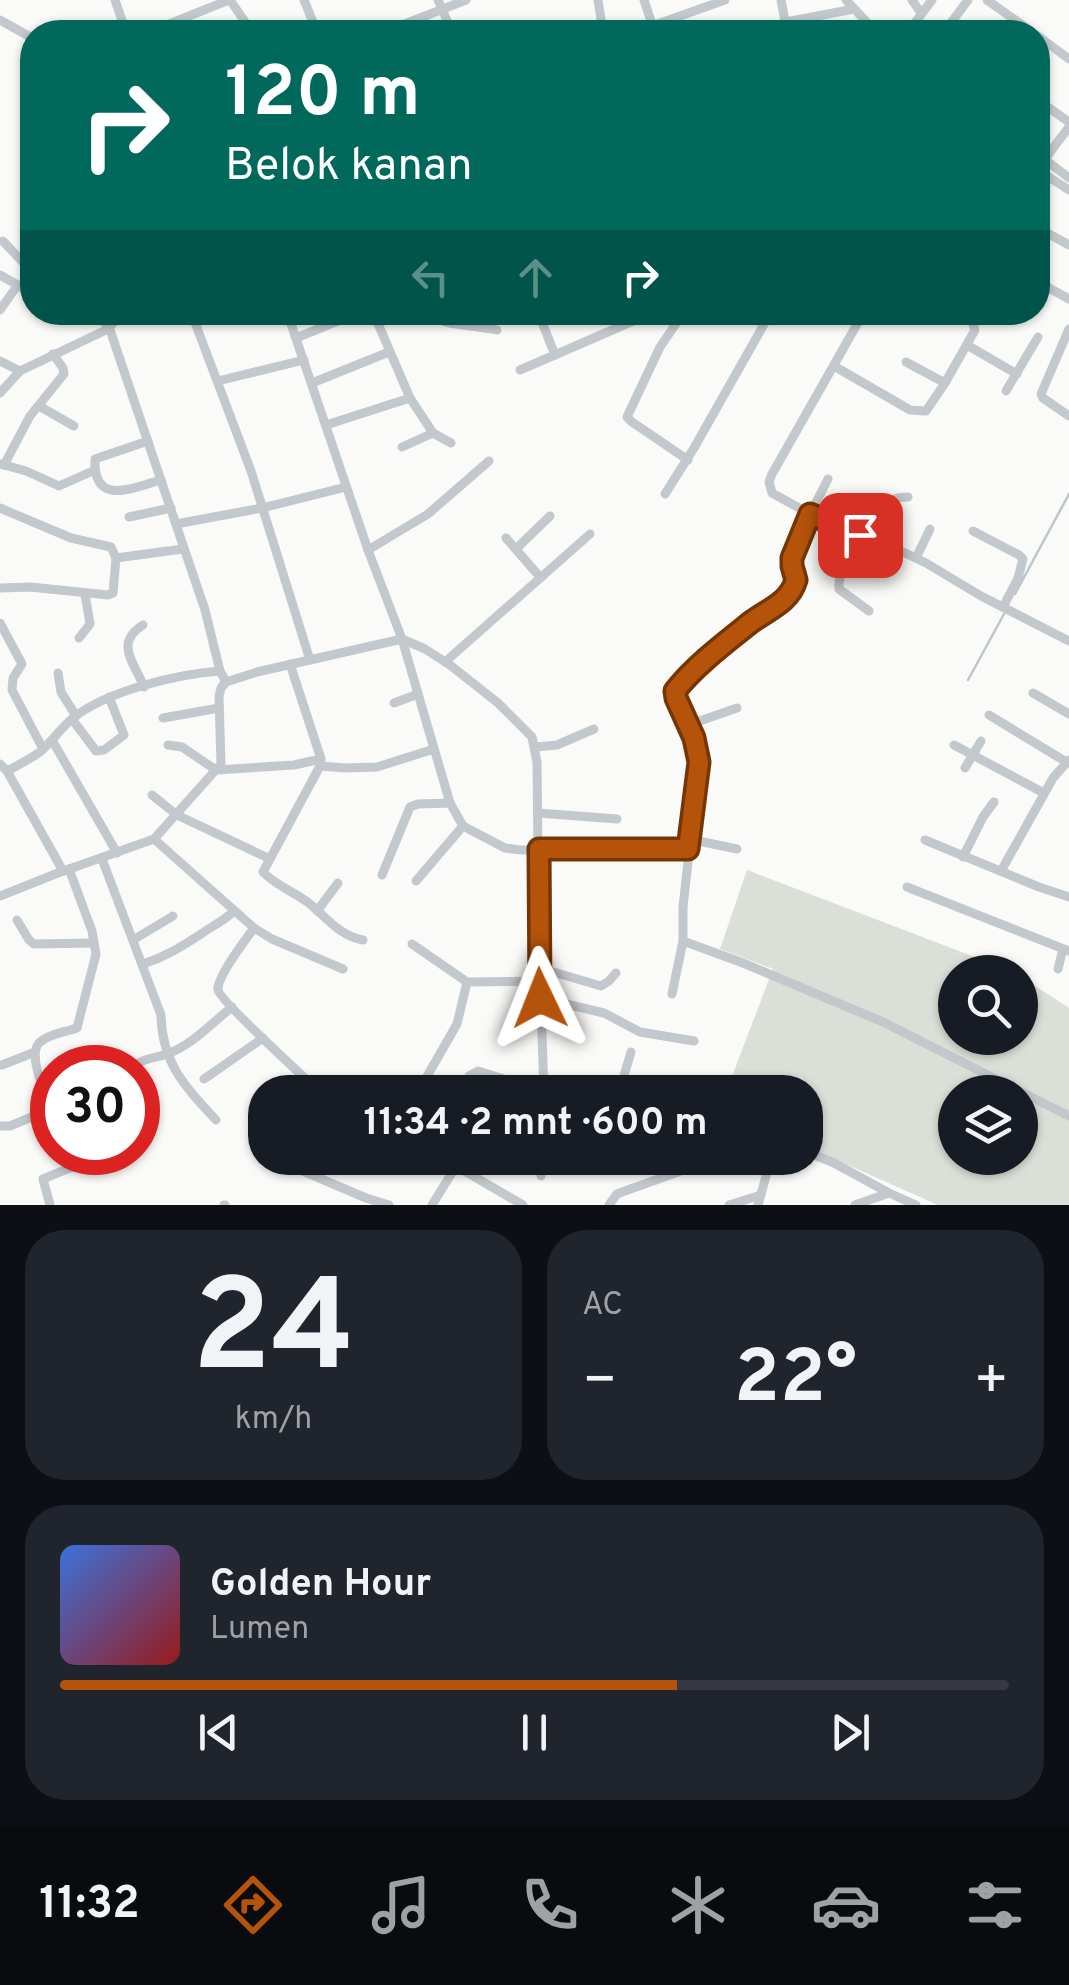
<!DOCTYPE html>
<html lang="id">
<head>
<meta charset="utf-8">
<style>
  :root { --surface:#171b24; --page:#20242c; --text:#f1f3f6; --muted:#9ea1a6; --line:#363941; --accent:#b45309 }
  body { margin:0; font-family:Overpass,sans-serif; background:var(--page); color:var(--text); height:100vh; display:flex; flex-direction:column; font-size:38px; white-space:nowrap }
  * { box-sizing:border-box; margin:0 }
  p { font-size:32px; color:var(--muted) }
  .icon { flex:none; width:55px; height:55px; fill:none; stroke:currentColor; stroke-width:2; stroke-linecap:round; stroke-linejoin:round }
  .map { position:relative; height:1205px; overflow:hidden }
  .details { display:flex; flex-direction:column; gap:25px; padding:25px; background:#0d0f14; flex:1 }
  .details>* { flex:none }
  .top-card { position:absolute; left:20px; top:20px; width:1030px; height:305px; border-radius:40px; box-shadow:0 2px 8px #0004; background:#00695c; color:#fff; overflow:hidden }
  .controls { position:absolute; left:938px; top:955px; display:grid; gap:20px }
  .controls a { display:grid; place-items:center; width:100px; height:100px; border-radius:50%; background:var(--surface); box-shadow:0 2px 8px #0004; font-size:50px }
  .speed { position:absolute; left:30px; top:1045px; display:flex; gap:20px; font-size:50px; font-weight:700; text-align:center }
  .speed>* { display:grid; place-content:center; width:130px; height:130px; border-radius:50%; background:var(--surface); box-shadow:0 2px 8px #0004; line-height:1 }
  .speed .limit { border:15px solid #d22; background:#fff; color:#111 }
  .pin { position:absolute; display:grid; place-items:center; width:85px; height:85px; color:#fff; margin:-42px; border-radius:20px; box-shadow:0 5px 15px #0006 }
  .me { position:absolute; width:110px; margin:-55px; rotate:358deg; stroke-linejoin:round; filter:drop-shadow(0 0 8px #0008) }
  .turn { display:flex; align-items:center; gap:35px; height:210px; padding:0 40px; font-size:45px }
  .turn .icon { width:130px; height:130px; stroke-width:2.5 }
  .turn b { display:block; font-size:70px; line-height:85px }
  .lanes { display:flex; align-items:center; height:95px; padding:0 40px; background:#0003; justify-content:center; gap:50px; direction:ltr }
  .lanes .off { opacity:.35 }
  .big { font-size:75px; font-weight:700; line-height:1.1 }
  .details .card { flex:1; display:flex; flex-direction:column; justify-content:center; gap:15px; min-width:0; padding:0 35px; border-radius:40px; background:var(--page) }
  .details .dial { align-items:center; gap:0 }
  .dial b { font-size:130px; line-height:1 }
  .song { display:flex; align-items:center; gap:30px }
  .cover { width:120px; height:120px; border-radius:15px; background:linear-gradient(135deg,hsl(220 70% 55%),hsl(0 70% 35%)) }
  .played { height:10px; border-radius:5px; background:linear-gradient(90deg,var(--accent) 65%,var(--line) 65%) }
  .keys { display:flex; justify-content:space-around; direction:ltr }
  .heat { display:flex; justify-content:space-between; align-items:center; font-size:55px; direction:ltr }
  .details .tiles { flex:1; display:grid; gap:25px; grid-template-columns:1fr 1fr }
  .card:last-child { grid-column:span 2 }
  .trip { position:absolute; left:248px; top:1075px; width:575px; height:100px; border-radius:40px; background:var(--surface); box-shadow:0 2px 8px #0004; font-weight:700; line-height:100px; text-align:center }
  .tabs { display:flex; height:160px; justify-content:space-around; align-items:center; background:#090b0e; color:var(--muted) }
  .tabs .icon { width:70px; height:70px }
  .tabs .current { color:var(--accent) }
  .tabs b { font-size:45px; color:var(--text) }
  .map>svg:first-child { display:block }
</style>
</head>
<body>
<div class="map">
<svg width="1069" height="1205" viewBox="0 0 1069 1205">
  <rect width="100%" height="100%" fill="#fafaf8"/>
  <path fill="#dadfd7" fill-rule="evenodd" d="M747,870l267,102h-59v66h65v-62l49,32v197h-131l-133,-59v-54h-79l47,-123 -53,-20zM955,1092h65v66h-65z"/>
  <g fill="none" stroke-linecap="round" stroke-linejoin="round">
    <g stroke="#bbc7cb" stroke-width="2.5">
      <polyline points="1015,594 1069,494"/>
      <polyline points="968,680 1004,614"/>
    </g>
    <g stroke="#c3c8cc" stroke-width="9">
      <polyline points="115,0 126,32"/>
      <polyline points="230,0 252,32"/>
      <polyline points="304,0 317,32"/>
      <polyline points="438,0 452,32"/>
      <polyline points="598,0 603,32"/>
      <polyline points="644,0 653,27"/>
      <polyline points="781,0 787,32"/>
      <polyline points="846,0 876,32"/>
      <polyline points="912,0 921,13"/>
      <polyline points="987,0 1032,32"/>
      <polyline points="0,20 32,38"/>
      <polyline points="786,22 854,9"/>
      <polyline points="149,32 229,0"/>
      <polyline points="384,32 466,0"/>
      <polyline points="635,32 725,0"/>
      <polyline points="908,32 932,0"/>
      <polyline points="944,32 968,0"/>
      <polyline points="1038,36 1069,59"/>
      <polyline points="1038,100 1069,122"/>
      <polyline points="1038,154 1069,178"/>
      <polyline points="1045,159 1069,127"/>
      <polyline points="1038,170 1069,190"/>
      <polyline points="1038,228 1069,245"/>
      <polyline points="3,241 32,272"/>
      <polyline points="0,275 23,288"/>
      <polyline points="32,278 23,288 32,294"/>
      <polyline points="1038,282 1069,299"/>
      <polyline points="0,310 17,286"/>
      <polyline points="80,312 103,321 109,327 205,610 220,671 226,682"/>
      <polyline points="191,312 251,471 310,660"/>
      <polyline points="287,312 368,550 402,639 425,649 450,665 498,703 532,737 537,762 539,949 544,1092"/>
      <polyline points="373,312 410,398 433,433 451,443"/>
      <path d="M436,312c1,3 2,6 5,8 6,5 45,7 56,10"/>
      <polyline points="538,312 555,355"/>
      <polyline points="684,312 660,347 627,417 632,422 688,460"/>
      <polyline points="864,312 772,474 769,482 772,493 810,514 880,541 926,563 981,596 1069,641"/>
      <polyline points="1069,329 1041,394 1043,398 1069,416"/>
      <polyline points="296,338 360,312"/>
      <polyline points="967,345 1017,374"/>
      <polyline points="0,361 20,371"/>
      <polyline points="906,362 945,383"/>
      <polyline points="834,366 910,410 926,411 945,383 975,330 972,322 958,312"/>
      <polyline points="520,370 654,312"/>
      <polyline points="218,381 304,360"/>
      <polyline points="312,383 389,352"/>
      <polyline points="1006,391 1038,337"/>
      <polyline points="0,393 20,371 106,330 125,312"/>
      <polyline points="39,406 74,426"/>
      <polyline points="326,425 410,398"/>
      <path d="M148,441l-53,18c-2,48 37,29 66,21"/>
      <polyline points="402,447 433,433"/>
      <polyline points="1,464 26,471 59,486 95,470"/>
      <polyline points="4,465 30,416 64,374 63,368 53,354"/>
      <polyline points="665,494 694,448 771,312"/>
      <polyline points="0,508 71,538 111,547 116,558"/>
      <polyline points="129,517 171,508"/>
      <polyline points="176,524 262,508 346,487"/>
      <polyline points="973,531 1019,555 1023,559 1018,578 1003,607"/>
      <polyline points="506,538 540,577"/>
      <polyline points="517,548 550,516"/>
      <polyline points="368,550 428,514 489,461"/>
      <polyline points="916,558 930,529"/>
      <polyline points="0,588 30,587 108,595 113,593 116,558 183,549"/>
      <path d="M869,611l-30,-22c-3,-22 34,-78 53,-89 5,-3 11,-3 16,-3"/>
      <polyline points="0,623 22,664 13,678 12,690 43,749"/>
      <path d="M143,625c-29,18 -9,37 1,62"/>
      <polyline points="79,638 90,624 85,594"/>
      <polyline points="445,662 590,534"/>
      <path d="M290,664l31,95 -1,7 -57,106c13,14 32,20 47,32 17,14 30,32 53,36"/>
      <polyline points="58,673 61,692 76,716"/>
      <polyline points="1033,693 1069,714"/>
      <polyline points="394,703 418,694"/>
      <polyline points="989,715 1068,763"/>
      <polyline points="163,718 219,708"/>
      <polyline points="72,719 96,751 104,750 124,735 109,697"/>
      <polyline points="688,725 737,708"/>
      <polyline points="52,740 117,853"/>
      <polyline points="168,745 182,747 216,770 294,765 321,759"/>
      <polyline points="954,745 1044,793"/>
      <polyline points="535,747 557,745 594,729"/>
      <path d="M0,764l7,7c11,-6 24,-12 34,-20 11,-10 20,-23 32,-33 34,-27 104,-44 147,-47"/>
      <polyline points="320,766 345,768 377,767 434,749"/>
      <polyline points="965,768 981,741"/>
      <polyline points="7,771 63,871"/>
      <polyline points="152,795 177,815 268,858"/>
      <polyline points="538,813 617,819"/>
      <polyline points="154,839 254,928 272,939 343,969"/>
      <polyline points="689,839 737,849"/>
      <polyline points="925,840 1039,887 1069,897"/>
      <polyline points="963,857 983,817 994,802"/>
      <path d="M102,859l59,156c1,49 24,71 55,105"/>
      <polyline points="1001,871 1053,778 1069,760"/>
      <polyline points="382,875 410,807 418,804 450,803"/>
      <polyline points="416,881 463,826"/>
      <polyline points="907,887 1069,951"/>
      <polyline points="0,896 58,873 154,839 221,764 219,696 221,688 226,682 257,672 402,639 450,803 463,826 505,848 521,850 689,849"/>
      <polyline points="317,911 338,883"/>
      <polyline points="17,920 29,940 34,944 94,943"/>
      <path d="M254,928c-8,11 -38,50 -36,62 3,12 87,88 102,102"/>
      <polyline points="133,940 173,916"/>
      <polyline points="683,941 743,963 883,1022 1069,1116"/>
      <polyline points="412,944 467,982"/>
      <path d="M143,964c22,-7 38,-17 58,-30 11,-8 23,-13 33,-23"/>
      <polyline points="540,968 601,986 609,981 616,973"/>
      <polyline points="1058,969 1063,949"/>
      <path d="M672,994l11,-53v-34l16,-145 -5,-24 -19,-40v-7c19,-24 51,-51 75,-69 15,-10 35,-17 43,-33 6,-11 -2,-20 -1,-31l18,-44 18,-35"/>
      <polyline points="540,998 604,1013 640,1032 694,1041"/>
      <polyline points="2,1065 35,1052"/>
      <path d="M130,1068c14,-10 22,-9 37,-14 25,-9 45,-31 65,-47"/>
      <polyline points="204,1079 263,1038"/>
      <polyline points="695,1087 703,1092"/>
      <polyline points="418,1092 457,1024 467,982 540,981"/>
      <polyline points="468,1092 469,1076 478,1071 513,1082 543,1080"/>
      <polyline points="619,1092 631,1052"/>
      <path d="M52,1113c-5,-15 -25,-57 -13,-70 9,-9 27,-11 38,-15l19,-74 -4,-23 -23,-62"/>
      <polyline points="0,1126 10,1126 51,1109"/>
      <polyline points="805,1151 834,1163 889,1193"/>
      <polyline points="434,1158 456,1166 523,1205"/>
      <polyline points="298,1169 366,1198 389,1205"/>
      <polyline points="541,1176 544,1158"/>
      <polyline points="50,1205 43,1179 72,1167 68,1152"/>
      <polyline points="224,1205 225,1205"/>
      <polyline points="432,1205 461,1158"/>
      <polyline points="609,1205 617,1194 625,1191 717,1158"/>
      <polyline points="729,1205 761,1195"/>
      <polyline points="758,1205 771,1158"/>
      <polyline points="855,1205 889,1193 916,1205"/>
    </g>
  </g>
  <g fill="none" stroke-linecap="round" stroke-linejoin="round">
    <defs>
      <path id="route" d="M540,998l-1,-149h149l11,-87 -5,-24 -18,-40 -1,-7c19,-24 46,-45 70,-64 18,-16 44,-22 51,-47l-4,-14v-8l18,-44 50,21"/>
    </defs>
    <use href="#route" stroke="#753606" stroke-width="25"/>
    <use href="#route" stroke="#b45309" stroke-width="18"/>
  </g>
</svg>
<div class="controls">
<a><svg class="icon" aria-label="search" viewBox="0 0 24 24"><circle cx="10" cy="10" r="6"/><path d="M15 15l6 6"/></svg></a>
<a><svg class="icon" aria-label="layers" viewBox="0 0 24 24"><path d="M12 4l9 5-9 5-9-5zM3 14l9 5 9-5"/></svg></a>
</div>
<div class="speed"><div class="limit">30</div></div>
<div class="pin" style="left:860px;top:535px;background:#d93025"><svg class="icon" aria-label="arrive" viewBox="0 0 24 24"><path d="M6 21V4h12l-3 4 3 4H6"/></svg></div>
<svg class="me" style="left:540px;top:998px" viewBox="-20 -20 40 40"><path d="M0-17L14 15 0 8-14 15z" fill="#b45309" stroke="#fff" stroke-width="4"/></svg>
<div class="trip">11:34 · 2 mnt · 600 m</div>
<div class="top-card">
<div class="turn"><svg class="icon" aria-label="right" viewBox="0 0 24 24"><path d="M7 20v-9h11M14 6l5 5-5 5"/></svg><div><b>120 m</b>Belok kanan</div></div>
<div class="lanes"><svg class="icon off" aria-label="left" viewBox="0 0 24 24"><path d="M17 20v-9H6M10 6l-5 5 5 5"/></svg><svg class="icon off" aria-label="ahead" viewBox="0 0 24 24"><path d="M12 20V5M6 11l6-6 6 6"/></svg><svg class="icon" aria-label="right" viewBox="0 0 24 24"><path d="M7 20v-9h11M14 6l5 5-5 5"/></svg></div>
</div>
</div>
<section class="details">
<div class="tiles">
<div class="card dial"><b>24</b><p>km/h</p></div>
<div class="card"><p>AC</p>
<div class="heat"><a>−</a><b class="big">22°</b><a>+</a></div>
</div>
<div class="card">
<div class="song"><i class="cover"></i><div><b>Golden Hour</b><p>Lumen</p></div></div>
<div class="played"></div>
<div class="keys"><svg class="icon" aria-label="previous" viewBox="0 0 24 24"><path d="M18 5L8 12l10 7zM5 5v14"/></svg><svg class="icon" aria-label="pause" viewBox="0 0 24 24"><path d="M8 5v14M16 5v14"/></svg><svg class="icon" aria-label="next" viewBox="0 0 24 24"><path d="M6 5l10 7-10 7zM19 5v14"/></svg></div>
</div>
</div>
</section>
<nav class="tabs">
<b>11:32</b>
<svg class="icon current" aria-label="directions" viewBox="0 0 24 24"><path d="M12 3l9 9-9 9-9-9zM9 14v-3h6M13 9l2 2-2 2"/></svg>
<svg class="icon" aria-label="music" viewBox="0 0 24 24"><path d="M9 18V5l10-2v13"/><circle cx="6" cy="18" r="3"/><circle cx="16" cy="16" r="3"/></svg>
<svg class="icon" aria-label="phone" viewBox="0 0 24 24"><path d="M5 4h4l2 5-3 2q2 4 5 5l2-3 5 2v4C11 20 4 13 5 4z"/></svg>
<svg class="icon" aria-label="climate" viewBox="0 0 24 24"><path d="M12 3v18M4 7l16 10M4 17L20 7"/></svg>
<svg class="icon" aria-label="car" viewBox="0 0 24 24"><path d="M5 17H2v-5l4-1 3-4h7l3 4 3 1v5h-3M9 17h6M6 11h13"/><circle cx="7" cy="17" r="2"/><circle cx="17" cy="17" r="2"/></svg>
<svg class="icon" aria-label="filters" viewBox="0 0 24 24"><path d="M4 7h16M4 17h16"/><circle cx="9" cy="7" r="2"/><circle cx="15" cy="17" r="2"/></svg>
</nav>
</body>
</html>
